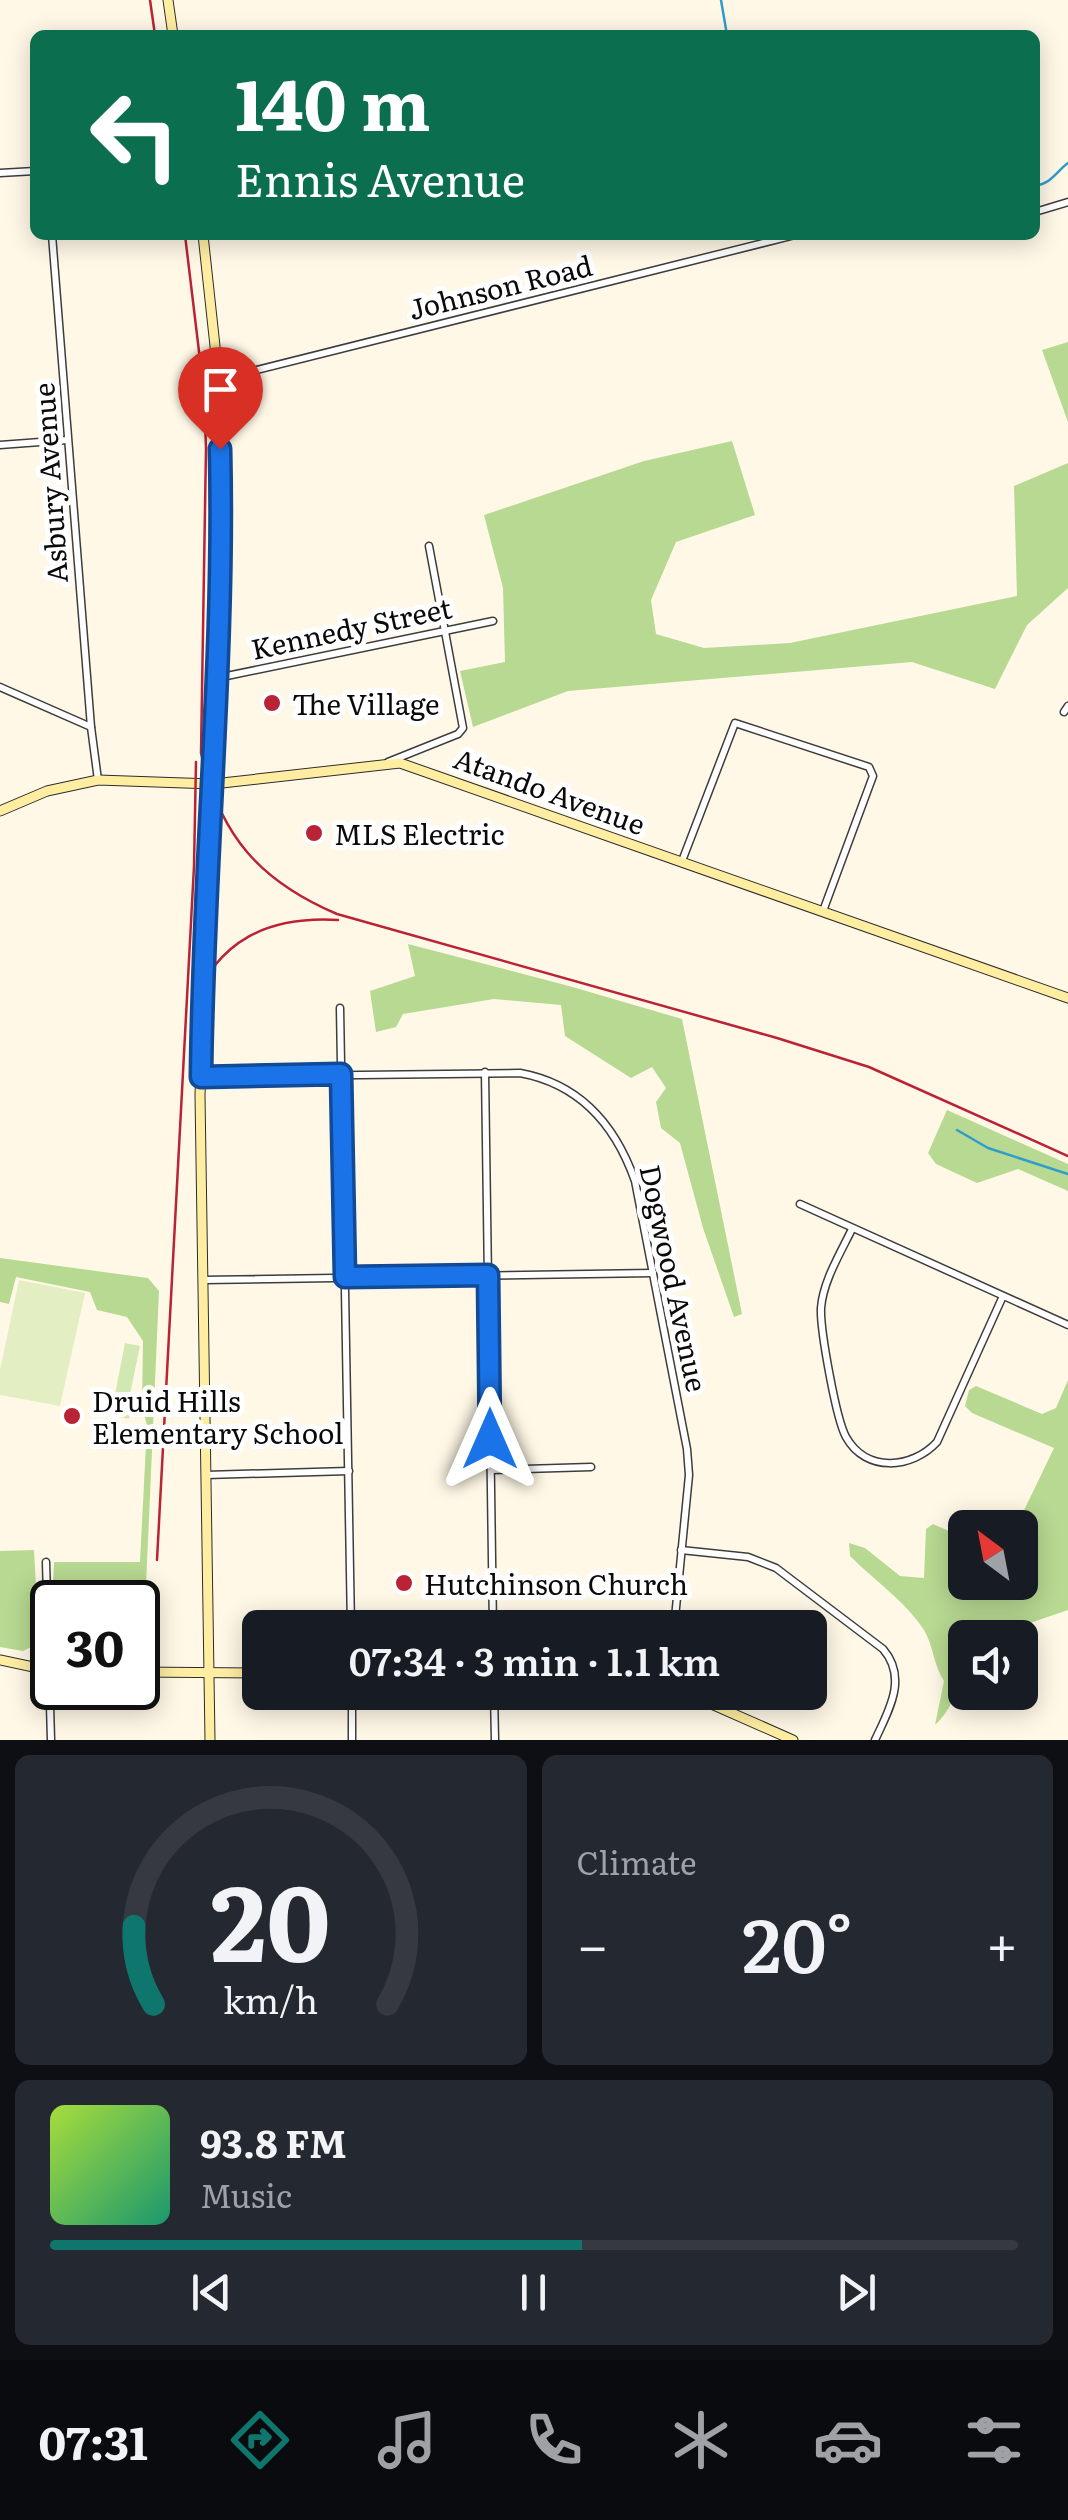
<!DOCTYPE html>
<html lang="en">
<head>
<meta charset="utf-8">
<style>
  :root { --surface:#171b24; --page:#242831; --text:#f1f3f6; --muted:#9ea1a6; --line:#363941; --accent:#0f766e }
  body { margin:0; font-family:Literata,serif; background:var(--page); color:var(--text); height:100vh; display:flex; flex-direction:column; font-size:38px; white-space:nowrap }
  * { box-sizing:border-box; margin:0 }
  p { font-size:32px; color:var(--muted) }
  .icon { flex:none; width:55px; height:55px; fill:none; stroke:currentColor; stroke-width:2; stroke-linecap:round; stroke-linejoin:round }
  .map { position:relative; height:1740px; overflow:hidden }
  .panel { display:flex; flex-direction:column; gap:15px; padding:15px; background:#0d0f14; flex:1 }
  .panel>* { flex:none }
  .hud { position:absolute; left:30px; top:30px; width:1010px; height:210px; border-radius:15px; box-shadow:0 5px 25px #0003; background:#0b6e4f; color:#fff; overflow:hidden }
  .needle { width:65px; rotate:328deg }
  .buttons { position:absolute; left:948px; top:1510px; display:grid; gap:20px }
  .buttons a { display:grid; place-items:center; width:90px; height:90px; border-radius:15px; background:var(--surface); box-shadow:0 5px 25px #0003; font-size:50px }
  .speed { position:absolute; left:30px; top:1580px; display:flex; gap:20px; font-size:50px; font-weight:700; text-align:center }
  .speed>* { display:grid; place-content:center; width:130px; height:130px; border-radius:50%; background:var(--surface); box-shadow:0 5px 25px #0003; line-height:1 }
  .speed .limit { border:5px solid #111; border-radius:15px; background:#fff; color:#111 }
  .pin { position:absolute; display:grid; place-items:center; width:85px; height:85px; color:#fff; margin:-102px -42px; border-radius:50% 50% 50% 0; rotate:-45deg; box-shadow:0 0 10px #0007 }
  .pin .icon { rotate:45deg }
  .me { position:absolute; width:110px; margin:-55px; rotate:0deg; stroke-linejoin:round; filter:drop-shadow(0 0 8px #0008) }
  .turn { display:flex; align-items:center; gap:35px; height:210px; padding:0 40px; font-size:45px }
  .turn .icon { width:130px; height:130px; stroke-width:2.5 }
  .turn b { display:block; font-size:70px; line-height:85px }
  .big { font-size:75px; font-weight:600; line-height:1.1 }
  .panel .widget { flex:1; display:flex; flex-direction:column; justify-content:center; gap:15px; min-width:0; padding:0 35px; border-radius:15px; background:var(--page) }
  .panel .dial { align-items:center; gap:0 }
  .dial svg { height:260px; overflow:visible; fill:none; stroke:var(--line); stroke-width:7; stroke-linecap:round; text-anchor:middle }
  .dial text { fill:var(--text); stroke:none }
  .song { display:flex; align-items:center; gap:30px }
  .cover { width:120px; height:120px; border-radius:15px; background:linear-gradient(135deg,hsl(80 70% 55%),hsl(160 70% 35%)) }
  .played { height:10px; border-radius:5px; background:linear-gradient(90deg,var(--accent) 55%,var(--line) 55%) }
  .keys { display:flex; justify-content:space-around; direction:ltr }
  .heat { display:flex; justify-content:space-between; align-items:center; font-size:55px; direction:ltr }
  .panel .tiles { flex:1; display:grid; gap:15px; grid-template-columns:1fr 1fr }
  .widget:last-child { grid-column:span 2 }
  .trip { position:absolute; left:242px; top:1610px; width:585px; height:100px; border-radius:15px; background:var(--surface); box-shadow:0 5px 25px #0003; font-weight:600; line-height:100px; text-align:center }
  .tabs { display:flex; height:160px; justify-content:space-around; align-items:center; background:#090b0e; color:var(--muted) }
  .tabs .icon { width:70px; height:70px }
  .tabs .on { color:var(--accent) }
  .tabs b { font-size:45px; color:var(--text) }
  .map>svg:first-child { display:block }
</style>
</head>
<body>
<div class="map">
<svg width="1068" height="1740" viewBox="0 0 1068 1740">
  <rect width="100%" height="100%" fill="#fff8e7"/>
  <polygon fill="#d2e8b2" points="125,1343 140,1346 129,1399 132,1405 129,1419 111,1415"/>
  <g fill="#b7d991">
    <polygon points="1068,342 1068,422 1042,350"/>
    <polygon points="732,441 755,515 676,542 651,600 656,634 704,648 790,643 1017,596 1014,486 1068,463 1068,588 1027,625 995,689 912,662 568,691 473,727 460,671 505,662 503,588 484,515 644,461"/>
    <polygon points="408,944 569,986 682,1019 742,1314 734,1317 703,1228 680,1143 661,1128 656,1102 666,1088 652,1067 631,1078 565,1036 561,1005 494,999 403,1014 396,1027 376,1032 370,991 415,976"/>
    <polygon points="947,1110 1068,1164 1068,1191 1018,1169 977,1183 936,1164 928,1153"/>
    <polygon points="0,1258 148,1278 159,1291 143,1654 138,1655 136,1586 53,1587 54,1562 140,1562 147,1425 142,1407 143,1341 127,1317 97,1310 90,1292 16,1277 9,1304 0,1302"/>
    <path d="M1068,1380v230l-79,27 -24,1c0,29 -7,66 -30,87l9,-44c-11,-17 -10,-34 -20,-51 -18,-28 -51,-51 -74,-74l-1,-13 16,5 35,28 24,2 2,-49 7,-5 32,14v44h55v-54l-4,-1 38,-79 -82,-35 -7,-7 4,-16 7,-4 66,28 14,-6z"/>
    <polygon points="34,1550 39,1643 23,1651 0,1647 0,1551"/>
  </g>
  <polygon fill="#e3efc3" points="19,1280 85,1293 60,1406 0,1395 0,1370"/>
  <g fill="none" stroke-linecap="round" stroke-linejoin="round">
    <g stroke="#329bcd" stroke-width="2.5">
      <polyline points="721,0 727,35"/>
      <path d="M1035,185c14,1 22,-14 33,-22"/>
      <polyline points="957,1130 988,1148 1068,1174"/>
    </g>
    <defs>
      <g id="street">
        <polyline points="0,173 35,171"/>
        <polyline points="1035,212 1068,202"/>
        <polyline points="52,235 91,727"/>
        <polyline points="217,380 795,235"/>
        <polyline points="0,445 67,440"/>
        <polyline points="217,678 493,621"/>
        <polyline points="0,687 91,727 98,780"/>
        <polyline points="1064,712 1068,706"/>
        <polyline points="388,762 458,734 463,728 429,546"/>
        <polyline points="682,861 735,723 869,767 873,776 823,911"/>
        <polyline points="340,1008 351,1628"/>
        <polyline points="485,1072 493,1628"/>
        <path d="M201,1077l319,-4c60,11 95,51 115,108l52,268 2,26 -15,153"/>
        <polyline points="800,1204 1068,1325"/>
        <path d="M852,1229c-11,23 -29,52 -31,79 -1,21 15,111 25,129 20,36 66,32 91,5l66,-146"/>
        <polyline points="203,1280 653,1273"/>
        <polyline points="491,1470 591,1467"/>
        <polyline points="206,1475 349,1471"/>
        <path d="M681,1550l67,7 28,11 107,81c25,29 6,61 -8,91"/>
        <polyline points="46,1562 51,1740"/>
        <polyline points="352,1692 352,1740"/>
        <polyline points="494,1692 495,1740"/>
      </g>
      <g id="secondary">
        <polyline points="168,0 173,35"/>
        <polyline points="203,235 215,346 221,526 200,1095 210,1740"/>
        <polyline points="0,811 47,791 98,780 213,784 400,763 1068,998"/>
        <polyline points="0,1660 52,1671"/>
        <polyline points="138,1672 260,1673"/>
        <polyline points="684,1692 793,1740"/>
      </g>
    </defs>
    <use href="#street" stroke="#3d3d3d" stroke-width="9"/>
    <use href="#secondary" stroke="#2c2c2c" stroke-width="11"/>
    <use href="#street" stroke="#fff" stroke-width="6"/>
    <use href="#secondary" stroke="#ffeea2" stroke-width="9"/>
    <g stroke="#b92335" stroke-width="2.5">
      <polyline points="150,0 155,35"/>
      <path d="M185,235l19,158 2,55 -5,305c19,83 59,128 136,161l440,124 92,29 199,89"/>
      <path d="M192,1007c25,-67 76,-91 146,-87"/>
      <polyline points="157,1560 194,866 196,762"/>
    </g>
  </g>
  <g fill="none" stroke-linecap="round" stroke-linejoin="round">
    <defs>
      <path id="route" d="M220,449c5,209 -17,418 -19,628l140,-3 4,203 143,-2 2,164"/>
    </defs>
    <use href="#route" stroke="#114b97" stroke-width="25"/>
    <use href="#route" stroke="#1a73e8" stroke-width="18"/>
  </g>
  <g fill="#b92335" stroke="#fff" stroke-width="4">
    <circle cx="272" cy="703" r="10"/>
    <circle cx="314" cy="833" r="10"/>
    <circle cx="72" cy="1416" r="10"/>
    <circle cx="404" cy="1583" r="10"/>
  </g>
  <g text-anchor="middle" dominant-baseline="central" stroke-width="10" stroke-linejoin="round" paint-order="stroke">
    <g font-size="28" fill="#0a0a0a" stroke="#fff">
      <text transform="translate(500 286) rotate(-14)">Johnson Road</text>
      <text transform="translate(49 483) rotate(-94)">Asbury Avenue</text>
      <text transform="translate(351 627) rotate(-12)">Kennedy Street</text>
      <text transform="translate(550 790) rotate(20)">Atando Avenue</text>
      <text transform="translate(675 1278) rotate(78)">Dogwood Avenue</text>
    </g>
    <g font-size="28" fill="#0a0a0a" stroke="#fff" text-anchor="start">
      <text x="292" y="703">The Village</text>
      <text x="334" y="833">MLS Electric</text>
      <text x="92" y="1400">Druid Hills<tspan x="92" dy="32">Elementary School</tspan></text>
      <text x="424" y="1583">Hutchinson Church</text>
    </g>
  </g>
</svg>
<div class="buttons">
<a><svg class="needle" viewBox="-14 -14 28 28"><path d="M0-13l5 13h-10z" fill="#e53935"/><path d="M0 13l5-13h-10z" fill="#9ea1a6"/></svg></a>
<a><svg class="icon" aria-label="sound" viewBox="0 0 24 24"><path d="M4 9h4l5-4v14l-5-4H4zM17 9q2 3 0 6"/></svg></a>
</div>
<div class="speed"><div class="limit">30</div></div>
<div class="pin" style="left:220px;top:449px;background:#d93025"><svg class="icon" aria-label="arrive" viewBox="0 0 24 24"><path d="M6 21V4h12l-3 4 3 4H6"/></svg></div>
<svg class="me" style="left:490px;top:1439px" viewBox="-20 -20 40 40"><path d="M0-17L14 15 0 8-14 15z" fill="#1a73e8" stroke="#fff" stroke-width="4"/></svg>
<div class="trip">07:34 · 3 min · 1.1 km</div>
<div class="hud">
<div class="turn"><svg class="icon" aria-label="left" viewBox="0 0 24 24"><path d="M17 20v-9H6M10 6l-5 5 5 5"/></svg><div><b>140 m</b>Ennis Avenue</div></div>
</div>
</div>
<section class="panel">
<div class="tiles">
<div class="widget dial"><svg viewBox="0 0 100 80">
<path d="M14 69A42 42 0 1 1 86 69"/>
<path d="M14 69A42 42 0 0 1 8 45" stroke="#0f766e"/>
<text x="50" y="56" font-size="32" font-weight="700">20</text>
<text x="50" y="72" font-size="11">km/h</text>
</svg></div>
<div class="widget"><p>Climate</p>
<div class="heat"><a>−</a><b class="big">20°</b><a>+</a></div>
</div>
<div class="widget">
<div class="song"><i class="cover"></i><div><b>93.8 FM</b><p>Music</p></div></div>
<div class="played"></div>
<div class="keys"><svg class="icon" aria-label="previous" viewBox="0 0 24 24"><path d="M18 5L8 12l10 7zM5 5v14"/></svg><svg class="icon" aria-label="pause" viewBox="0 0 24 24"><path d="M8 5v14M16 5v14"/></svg><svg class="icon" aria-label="next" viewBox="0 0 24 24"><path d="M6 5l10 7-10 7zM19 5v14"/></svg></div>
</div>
</div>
</section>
<nav class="tabs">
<b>07:31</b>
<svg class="icon on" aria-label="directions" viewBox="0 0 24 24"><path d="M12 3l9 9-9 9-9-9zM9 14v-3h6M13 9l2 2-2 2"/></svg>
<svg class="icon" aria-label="music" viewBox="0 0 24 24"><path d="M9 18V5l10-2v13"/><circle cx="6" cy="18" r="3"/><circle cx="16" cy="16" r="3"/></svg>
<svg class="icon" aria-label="phone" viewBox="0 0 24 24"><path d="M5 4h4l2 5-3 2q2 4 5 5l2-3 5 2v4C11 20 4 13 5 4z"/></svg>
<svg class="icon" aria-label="climate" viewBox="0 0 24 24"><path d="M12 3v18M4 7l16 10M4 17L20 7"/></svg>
<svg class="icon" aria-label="car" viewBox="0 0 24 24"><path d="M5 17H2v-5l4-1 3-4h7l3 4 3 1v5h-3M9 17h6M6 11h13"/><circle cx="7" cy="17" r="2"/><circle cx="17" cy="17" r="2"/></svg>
<svg class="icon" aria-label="filters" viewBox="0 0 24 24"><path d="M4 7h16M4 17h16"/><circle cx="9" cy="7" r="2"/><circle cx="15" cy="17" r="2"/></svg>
</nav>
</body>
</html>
